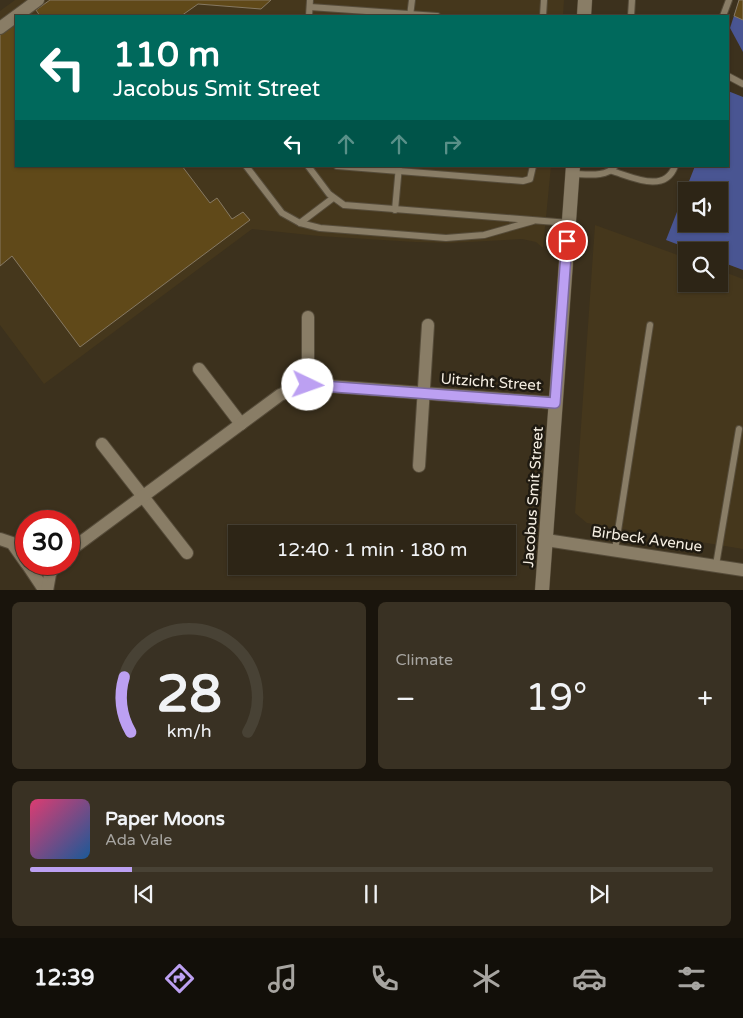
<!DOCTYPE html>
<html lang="en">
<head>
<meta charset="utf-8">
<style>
  :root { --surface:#2d2516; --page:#393123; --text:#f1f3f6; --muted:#a7a5a1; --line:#484235; --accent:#bca0f2 }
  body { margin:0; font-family:"Varela Round",sans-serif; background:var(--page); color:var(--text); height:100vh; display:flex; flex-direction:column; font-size:19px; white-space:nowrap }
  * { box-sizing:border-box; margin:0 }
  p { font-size:16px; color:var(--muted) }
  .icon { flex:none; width:28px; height:28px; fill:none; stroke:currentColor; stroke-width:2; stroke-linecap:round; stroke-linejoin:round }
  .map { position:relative; height:590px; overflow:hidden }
  .sheet { display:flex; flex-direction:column; gap:12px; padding:12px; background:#19140c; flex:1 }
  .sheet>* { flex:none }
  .banner { position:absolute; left:15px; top:15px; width:714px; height:152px; border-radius:0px; box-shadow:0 1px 4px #0004,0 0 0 1px var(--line); background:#00695c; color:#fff; overflow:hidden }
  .controls { position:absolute; left:678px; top:182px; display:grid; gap:10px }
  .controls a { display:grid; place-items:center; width:50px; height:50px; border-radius:0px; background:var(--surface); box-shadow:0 1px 4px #0004,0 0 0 1px var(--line); font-size:25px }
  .speed { position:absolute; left:15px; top:510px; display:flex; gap:10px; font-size:25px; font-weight:700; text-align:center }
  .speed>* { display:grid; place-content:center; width:65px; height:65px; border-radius:50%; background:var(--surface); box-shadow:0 1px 4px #0004,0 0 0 1px var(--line); line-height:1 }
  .speed .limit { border:8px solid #d22; background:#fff; color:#111 }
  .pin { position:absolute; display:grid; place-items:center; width:42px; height:42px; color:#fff; margin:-21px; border:2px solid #fff; border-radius:50%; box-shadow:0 1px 5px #0007 }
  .me { position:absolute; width:55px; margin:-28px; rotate:93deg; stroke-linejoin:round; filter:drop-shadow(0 0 4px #0008) }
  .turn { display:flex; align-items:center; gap:18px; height:105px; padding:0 15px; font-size:22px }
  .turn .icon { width:65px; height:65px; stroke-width:2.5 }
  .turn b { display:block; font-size:35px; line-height:42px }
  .lanes { display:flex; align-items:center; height:48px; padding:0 15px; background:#0003; justify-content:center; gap:25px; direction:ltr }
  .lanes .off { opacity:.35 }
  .big { font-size:38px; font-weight:600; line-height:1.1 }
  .sheet .tile { flex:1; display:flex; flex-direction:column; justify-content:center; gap:8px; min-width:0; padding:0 18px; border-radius:8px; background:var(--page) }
  .sheet .dial { align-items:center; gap:0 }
  .dial svg { height:130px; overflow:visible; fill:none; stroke:var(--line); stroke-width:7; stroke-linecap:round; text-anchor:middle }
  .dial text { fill:var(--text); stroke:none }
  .song { display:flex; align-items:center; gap:15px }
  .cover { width:60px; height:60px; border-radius:8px; background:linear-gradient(135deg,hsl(340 70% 55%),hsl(210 70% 35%)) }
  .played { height:5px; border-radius:2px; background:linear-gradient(90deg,var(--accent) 15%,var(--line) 15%) }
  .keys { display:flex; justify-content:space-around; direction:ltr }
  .heat { display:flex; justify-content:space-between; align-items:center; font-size:28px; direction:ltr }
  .sheet .tiles { flex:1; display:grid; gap:12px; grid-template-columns:1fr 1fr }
  .tile:last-child { grid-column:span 2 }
  .trip { position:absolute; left:228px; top:525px; width:288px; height:50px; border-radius:0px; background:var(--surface); box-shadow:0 1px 4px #0004,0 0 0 1px var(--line); font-weight:600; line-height:50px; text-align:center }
  .tab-bar { display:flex; height:80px; justify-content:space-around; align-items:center; background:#120f09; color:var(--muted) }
  .tab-bar .icon { width:35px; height:35px }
  .tab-bar .current { color:var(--accent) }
  .tab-bar b { font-size:22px; color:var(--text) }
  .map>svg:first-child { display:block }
</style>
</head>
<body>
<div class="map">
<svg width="743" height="591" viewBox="0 0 743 591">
  <rect width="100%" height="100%" fill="#3c311d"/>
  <g fill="#45371c">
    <polygon points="15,0 564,0 563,16 16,16 16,166 551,166 543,248 536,242 522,239 450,243 415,242 319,236 252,229 44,384 0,325 0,11"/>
    <polygon points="595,225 686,258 686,284 719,284 719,270 743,279 743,549 587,523 575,513"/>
  </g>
  <g fill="#495592" fill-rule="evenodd">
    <polygon points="739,0 743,0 743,52 730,28"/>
    <path d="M728,91l15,6v173l-24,-9v-10h-24l-29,-11 29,-74h33zM686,191h33v33h-33z"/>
  </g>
  <g fill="#604919" stroke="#867963">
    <polygon points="50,0 271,0 261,9 198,4 181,16 40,16 36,10"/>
    <polygon points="739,0 743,0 743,20 734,16"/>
    <polygon points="16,22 16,166 182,166 210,203 217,198 232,219 243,212 250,220 80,347 12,256 0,266 0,34"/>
  </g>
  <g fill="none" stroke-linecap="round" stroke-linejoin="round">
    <defs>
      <g id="service">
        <polyline points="310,7 437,16"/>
        <polyline points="309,16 310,0"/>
        <polyline points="410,16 412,0"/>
        <polyline points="543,16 544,0"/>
        <polyline points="631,16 632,0"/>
        <polyline points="723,16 729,0"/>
        <polyline points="728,76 743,84"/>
        <polyline points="246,166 282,213 300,223 320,228 446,238 484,235 533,221"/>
        <polyline points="308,166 329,194 344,205 569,223"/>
        <polyline points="337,166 523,181 530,179 533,166"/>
        <path d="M612,171c20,6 53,23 63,-5"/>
        <path d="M572,174c14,0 34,4 43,-8"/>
        <polyline points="395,210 399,166"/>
        <polyline points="300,223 333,198"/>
        <polyline points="615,550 650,325"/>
        <polyline points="716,565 739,429"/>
      </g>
      <g id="minor">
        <polyline points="0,28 38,0"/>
        <polyline points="308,317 308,385"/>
        <polyline points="199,369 241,424"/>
        <polyline points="102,444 187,553"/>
        <polyline points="419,466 428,325"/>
        <polyline points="0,539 12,543 26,563"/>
        <polyline points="546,540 743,570"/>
        <polyline points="69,551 280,395 302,386 315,385 555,403"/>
        <polyline points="27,564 45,591"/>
        <polyline points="47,591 50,574 55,564"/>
      </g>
      <g id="tertiary">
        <polyline points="584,16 585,0"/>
        <polyline points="542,591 573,166"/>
      </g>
    </defs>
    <use href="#service" stroke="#564c3a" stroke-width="8"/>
    <use href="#minor" stroke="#564c3a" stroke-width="14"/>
    <use href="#tertiary" stroke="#564c3a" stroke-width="15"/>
    <use href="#service" stroke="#897d66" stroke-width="6"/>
    <use href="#minor" stroke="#897d66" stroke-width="12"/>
    <use href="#tertiary" stroke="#897d66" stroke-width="14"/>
  </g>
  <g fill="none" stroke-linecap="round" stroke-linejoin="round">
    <defs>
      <polyline id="route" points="308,385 555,403 567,241"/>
    </defs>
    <use href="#route" stroke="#7a689d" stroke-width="12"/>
    <use href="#route" stroke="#bca0f2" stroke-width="9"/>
  </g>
  <g text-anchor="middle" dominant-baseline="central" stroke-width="5" stroke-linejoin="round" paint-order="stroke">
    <g font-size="15" fill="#f6efe3" stroke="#1f1a11">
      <text transform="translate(491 382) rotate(4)">Uitzicht Street</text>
      <text transform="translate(533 497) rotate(-86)">Jacobus Smit Street</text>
      <text transform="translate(647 539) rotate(8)">Birbeck Avenue</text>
    </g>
  </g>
</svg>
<div class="controls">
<a><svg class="icon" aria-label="sound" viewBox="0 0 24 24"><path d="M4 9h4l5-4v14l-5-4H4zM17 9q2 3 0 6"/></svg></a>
<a><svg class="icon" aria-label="search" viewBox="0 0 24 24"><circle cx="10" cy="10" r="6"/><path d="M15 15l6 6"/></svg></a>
</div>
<div class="speed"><div class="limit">30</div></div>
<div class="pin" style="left:567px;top:241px;background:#d93025"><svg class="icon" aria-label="arrive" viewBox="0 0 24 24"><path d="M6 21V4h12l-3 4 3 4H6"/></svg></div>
<svg class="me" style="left:308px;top:385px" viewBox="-20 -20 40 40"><circle r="19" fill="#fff"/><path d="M0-13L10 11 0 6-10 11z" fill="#bca0f2"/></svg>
<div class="trip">12:40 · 1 min · 180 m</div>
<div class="banner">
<div class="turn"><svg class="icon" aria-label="left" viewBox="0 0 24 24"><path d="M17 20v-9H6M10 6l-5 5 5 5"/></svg><div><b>110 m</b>Jacobus Smit Street</div></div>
<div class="lanes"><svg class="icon" aria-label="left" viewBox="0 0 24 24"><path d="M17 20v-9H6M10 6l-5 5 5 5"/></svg><svg class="icon off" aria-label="ahead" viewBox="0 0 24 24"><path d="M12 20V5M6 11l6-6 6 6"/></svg><svg class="icon off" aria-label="ahead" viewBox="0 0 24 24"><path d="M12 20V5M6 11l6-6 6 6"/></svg><svg class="icon off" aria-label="right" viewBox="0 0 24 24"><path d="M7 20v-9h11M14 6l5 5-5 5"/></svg></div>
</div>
</div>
<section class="sheet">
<div class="tiles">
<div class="tile dial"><svg viewBox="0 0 100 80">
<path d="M14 69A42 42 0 1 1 86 69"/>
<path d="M14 69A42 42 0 0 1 10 35" stroke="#bca0f2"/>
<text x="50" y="56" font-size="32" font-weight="700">28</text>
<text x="50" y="72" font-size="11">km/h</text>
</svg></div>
<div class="tile"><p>Climate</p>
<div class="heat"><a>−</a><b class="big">19°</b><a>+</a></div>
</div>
<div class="tile">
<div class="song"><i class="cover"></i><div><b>Paper Moons</b><p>Ada Vale</p></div></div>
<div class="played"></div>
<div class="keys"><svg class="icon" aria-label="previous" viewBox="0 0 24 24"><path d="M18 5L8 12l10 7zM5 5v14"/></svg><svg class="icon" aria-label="pause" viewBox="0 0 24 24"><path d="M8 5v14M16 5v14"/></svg><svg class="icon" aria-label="next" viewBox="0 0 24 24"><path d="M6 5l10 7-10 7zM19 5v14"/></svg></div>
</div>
</div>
</section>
<nav class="tab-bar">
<b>12:39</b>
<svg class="icon current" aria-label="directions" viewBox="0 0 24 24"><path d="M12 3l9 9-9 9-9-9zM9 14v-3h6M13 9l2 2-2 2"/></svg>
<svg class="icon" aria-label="music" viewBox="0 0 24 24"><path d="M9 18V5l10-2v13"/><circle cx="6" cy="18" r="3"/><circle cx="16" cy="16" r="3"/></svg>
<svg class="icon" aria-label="phone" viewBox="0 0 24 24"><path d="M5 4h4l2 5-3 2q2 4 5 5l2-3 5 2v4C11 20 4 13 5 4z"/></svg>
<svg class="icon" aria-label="climate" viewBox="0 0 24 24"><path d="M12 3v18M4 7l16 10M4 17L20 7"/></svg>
<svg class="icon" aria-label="car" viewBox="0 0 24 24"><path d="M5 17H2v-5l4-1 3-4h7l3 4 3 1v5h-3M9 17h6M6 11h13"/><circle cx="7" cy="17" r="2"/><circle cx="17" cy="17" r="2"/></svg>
<svg class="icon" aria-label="filters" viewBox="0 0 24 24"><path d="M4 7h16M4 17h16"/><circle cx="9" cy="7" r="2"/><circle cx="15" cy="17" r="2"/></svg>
</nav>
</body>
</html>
